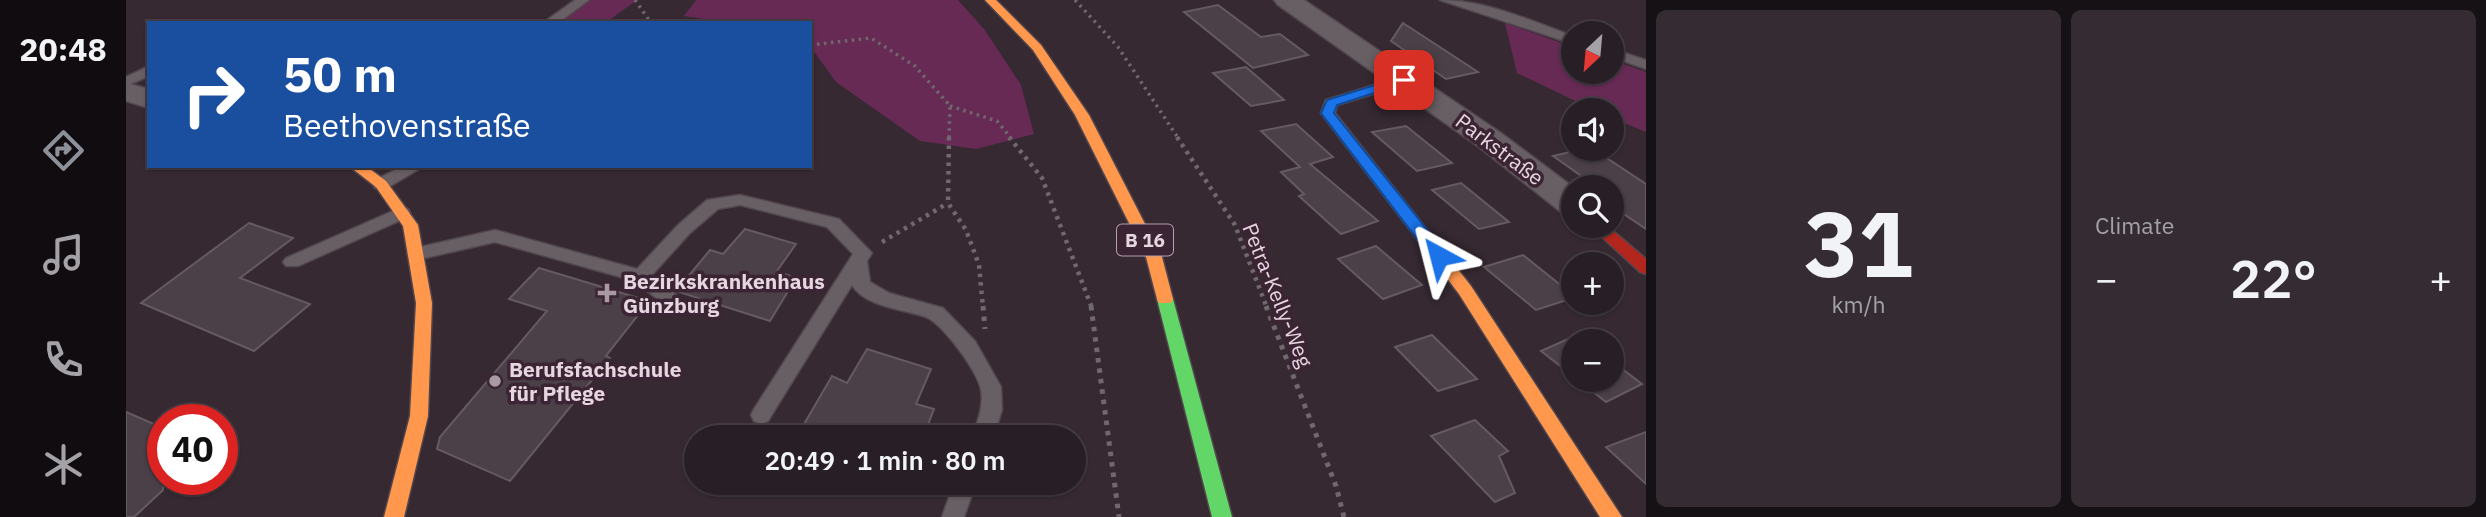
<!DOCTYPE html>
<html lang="en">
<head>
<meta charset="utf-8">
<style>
  :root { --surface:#281f26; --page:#342c32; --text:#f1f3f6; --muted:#a5a2a7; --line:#443d43; --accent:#8c9099 }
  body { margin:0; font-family:"IBM Plex Sans",sans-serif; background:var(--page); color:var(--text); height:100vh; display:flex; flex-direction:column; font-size:26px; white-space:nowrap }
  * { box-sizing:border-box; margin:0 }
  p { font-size:23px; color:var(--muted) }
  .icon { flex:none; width:38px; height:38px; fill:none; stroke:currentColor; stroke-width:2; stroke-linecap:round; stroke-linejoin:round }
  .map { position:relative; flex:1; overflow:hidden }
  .drawer { display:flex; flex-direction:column; gap:10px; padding:10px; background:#161115; width:840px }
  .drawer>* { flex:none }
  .banner { position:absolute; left:21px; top:21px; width:665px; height:147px; border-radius:0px; box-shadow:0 2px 5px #0004,0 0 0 2px var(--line); background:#1a4fa0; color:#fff; overflow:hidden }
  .needle { width:46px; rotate:206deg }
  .buttons { position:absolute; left:1435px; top:21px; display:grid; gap:14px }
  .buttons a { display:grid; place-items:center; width:63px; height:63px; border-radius:50%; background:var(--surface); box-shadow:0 2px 5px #0004,0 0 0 2px var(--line); font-size:35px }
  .speed { position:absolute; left:21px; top:404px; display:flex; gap:14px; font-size:35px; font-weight:700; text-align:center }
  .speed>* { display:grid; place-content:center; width:91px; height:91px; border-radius:50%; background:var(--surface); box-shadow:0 2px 5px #0004,0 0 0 2px var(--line); line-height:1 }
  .speed .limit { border:10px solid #d22; background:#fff; color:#111 }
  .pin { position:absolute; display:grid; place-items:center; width:60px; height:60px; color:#fff; margin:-30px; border-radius:14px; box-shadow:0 4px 10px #0006 }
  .me { position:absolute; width:77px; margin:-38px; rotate:322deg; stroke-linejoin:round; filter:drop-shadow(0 0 5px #0008) }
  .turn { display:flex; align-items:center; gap:24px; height:147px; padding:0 21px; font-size:32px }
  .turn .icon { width:91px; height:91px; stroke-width:2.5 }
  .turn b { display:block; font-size:49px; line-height:60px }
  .big { font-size:52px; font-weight:600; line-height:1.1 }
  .drawer .card { flex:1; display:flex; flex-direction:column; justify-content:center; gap:10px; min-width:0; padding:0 24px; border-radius:10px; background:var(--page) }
  .drawer .dial { align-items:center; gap:0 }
  .dial b { font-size:91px; line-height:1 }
  .heat { display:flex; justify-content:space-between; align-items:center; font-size:38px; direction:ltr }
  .drawer .tiles { flex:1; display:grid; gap:10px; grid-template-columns:repeat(2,1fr) }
  .trip { position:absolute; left:558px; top:425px; width:402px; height:70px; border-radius:35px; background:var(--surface); box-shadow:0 2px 5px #0004,0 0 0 2px var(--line); font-weight:600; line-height:70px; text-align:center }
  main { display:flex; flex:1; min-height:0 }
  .dock { display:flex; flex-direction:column; width:126px; justify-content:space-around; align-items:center; background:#100c0f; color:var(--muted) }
  .dock .icon { width:49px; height:49px }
  .dock .active { color:var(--accent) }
  .dock b { font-size:32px; color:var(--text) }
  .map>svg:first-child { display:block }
</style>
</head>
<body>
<main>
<nav class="dock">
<b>20:48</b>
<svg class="icon active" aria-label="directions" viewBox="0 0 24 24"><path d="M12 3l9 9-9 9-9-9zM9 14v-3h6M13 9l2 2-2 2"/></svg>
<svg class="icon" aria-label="music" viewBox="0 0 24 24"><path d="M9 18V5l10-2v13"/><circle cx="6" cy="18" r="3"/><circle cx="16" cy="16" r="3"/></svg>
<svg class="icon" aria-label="phone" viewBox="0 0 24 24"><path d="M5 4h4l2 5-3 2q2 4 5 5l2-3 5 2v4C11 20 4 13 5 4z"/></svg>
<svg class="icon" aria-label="climate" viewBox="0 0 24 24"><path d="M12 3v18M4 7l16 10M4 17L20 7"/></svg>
</nav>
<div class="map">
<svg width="1520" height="517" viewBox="0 0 1520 517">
  <rect width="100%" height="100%" fill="#362932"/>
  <g fill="#662a55">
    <polygon points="453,0 511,0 479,23 423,23"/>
    <polygon points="570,0 832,0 858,29 895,85 908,134 850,149 794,141 710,82 684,46 684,23 603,23 558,16"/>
    <polygon points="1379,23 1447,47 1447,72 1486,72 1486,60 1520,72 1520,132 1486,118 1486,110 1468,110 1391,73"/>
  </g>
  <g fill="#4b4048" stroke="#655a61" stroke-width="2">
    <polygon points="1092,5 1135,37 1154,34 1182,55 1127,68 1058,12"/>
    <polygon points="1277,23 1352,72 1320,79 1265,41"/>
    <polygon points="1120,67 1158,100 1125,106 1087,73"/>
    <polygon points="1170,124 1207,157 1184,164 1252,221 1215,234 1173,196 1178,194 1155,172 1174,167 1135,131"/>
    <polygon points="1280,126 1326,163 1291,171 1246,132"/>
    <polygon points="1457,149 1467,149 1520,184 1520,229 1486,206 1486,187 1471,187 1427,156"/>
    <polygon points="1335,183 1383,222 1353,229 1306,190"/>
    <polygon points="123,223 167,238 114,278 184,304 128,351 15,303"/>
    <polygon points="619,229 670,244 651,271 670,278 644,321 550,291 584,250 597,254"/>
    <polygon points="1250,246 1296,285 1257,299 1212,259"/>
    <polygon points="1397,255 1447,295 1447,298 1410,310 1358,267"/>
    <polygon points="413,268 523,301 480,356 484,358 384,481 311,449 314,437 421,311 383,299"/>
    <polygon points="1306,335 1351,379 1312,391 1269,347"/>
    <polygon points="1451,335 1459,341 1447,341 1447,376 1415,351"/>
    <polygon points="741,349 805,369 790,404 808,409 797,438 691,438 674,431 706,376 721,383"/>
    <polygon points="1486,361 1516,384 1480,402 1452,380 1486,380"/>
    <polygon points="0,412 37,428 37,490 8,517 0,517"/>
    <polygon points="1349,420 1382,451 1373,456 1389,493 1369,502 1305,436"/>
    <polygon points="1520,432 1520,484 1480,447"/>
  </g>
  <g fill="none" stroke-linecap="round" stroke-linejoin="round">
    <defs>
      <g id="lane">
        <polygon points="449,0 463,0 432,23 417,23"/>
        <path d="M1314,0c46,0 91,21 133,36v8z"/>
        <polygon points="1486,49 1520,60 1520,69 1486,57"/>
        <polygon points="23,66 23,76 0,86 0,77"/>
        <polygon points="277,166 298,166 261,188 249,188 247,184 249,180"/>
        <path d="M614,195l99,24 33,34 -5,8 3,21 19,11 54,15 32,33 26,46 1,23 -9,28h-21c5,-16 12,-31 9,-48 -3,-18 -38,-66 -55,-73 -22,-8 -61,-10 -74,-32l-84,136 -7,3 -7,-3 -3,-6 3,-6 99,-155 -26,-27 -87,-22 -22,4 -28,24 -38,42 26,21 3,5 -3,5h-12l-31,-25 -140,-39 -79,18 -9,-6 9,-6 79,-18 142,39 41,-44 29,-25z"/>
        <polygon points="276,207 282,209 284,213 282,217 172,266 160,266 157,262 160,258"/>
        <polygon points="828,483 850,483 838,517 816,517"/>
      </g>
      <g id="street">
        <polygon points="1148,0 1178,0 1375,133 1447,187 1447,215 1435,212 1353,147 1152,5"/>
        <polygon points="0,83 23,89 23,108 0,101"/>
      </g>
      <polygon id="fast" points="1039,293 1045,295 1047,299 1106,517 1086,517 1031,299 1033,295"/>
      <g id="slow">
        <polygon points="859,0 870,0 915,45 963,115 1036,257 1047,299 1045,303 1033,303 1031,299 1020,257 949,115 907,50"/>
        <polygon points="1278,76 1282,77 1282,83 1211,105 1209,113 1345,286 1496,517 1474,517 1333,294 1195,113 1200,100"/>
        <polygon points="223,166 240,166 260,181 292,225 306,303 302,416 278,517 258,517 284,416 290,303 277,226 250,187"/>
      </g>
      <polygon id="jam" points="1464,226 1481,226 1520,259 1520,274 1514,272"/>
    </defs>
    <use href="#lane" stroke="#51464d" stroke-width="3"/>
    <use href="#street" stroke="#51464d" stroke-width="3"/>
    <use href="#fast" stroke="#51464d" stroke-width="3"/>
    <use href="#slow" stroke="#51464d" stroke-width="3"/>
    <use href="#jam" stroke="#51464d" stroke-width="3"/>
    <g stroke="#71686e" stroke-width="3.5" stroke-dasharray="2.5 4.5" stroke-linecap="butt">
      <polyline points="509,0 525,23"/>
      <polyline points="949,0 992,47 1052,138"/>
      <polyline points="684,45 745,38 789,66 824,106 823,138"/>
      <polyline points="824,106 871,121 885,138"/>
    </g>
    <g stroke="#71686e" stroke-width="4.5" stroke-dasharray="3.5 5" stroke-linecap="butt">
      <polyline points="823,137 822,203 840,230 853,265 857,308"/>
      <polyline points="883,137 916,178 966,308"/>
      <polyline points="1051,137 1109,225 1141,308"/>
      <polyline points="756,242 822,203"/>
    </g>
    <g stroke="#71686e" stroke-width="5" stroke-dasharray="4.5 6" stroke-linecap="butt">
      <polyline points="857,306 859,329"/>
      <polyline points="965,306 993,517"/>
      <polyline points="1140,306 1210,486 1218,517"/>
    </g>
    <use href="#lane" fill="#685f65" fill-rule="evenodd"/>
    <use href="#street" fill="#685f65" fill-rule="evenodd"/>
    <use href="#fast" fill="#63d668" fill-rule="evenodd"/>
    <use href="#slow" fill="#ff974d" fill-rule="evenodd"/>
    <use href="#jam" fill="#b3261e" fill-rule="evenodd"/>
  </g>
  <polygon fill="#1a73e8" stroke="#114b97" stroke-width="2" points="1278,76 1284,80 1282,82 1211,105 1208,113 1319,252 1321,256 1319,260 1307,260 1195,113 1201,100"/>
  <g fill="#a899a3" stroke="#3b2433" stroke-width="2.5">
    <path d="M477.5 282.5h7v7h7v7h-7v7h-7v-7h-7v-7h7z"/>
    <circle cx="369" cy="381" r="7"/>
  </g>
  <g text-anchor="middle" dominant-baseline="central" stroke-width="7" stroke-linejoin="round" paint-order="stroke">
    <rect fill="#3b2433" stroke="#b3a1ac" stroke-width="2" x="991" y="224.5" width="56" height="31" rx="5"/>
    <g font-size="19" font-weight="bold" fill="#e6d6e0">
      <text x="1019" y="240">B 16</text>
    </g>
    <g font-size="21" fill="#e6d6e0" stroke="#3b2433">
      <text transform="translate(1374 149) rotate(37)">Parkstraße</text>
      <text transform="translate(1152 295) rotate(68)">Petra-Kelly-Weg</text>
    </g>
    <g font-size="21" font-weight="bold" fill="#e6d6e0" stroke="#3b2433" text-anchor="start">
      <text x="497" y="281">Bezirkskrankenhaus<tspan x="497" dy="24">Günzburg</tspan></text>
      <text x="383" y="369">Berufsfachschule<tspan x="383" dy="24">für Pflege</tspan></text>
    </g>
  </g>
</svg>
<div class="buttons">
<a><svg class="needle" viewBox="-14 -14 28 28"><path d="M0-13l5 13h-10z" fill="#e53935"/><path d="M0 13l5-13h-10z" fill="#a5a2a7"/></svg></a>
<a><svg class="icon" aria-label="sound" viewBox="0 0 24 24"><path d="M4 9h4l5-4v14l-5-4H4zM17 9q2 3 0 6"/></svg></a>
<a><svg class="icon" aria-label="search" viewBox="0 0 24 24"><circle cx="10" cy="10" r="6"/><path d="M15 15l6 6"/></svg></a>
<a>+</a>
<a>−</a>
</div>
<div class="speed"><div class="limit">40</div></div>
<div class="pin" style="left:1278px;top:80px;background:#d93025"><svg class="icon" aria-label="arrive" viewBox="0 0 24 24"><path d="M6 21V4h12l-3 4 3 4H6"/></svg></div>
<svg class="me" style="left:1313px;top:256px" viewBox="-20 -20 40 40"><path d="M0-17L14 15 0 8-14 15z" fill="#1a73e8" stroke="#fff" stroke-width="4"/></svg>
<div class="trip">20:49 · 1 min · 80 m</div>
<div class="banner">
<div class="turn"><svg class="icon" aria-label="right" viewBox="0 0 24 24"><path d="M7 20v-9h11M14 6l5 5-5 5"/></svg><div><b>50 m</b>Beethovenstraße</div></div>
</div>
</div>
<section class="drawer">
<div class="tiles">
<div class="card dial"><b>31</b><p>km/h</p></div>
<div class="card"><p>Climate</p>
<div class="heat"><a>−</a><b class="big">22°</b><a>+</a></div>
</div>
</div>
</section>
</main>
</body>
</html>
